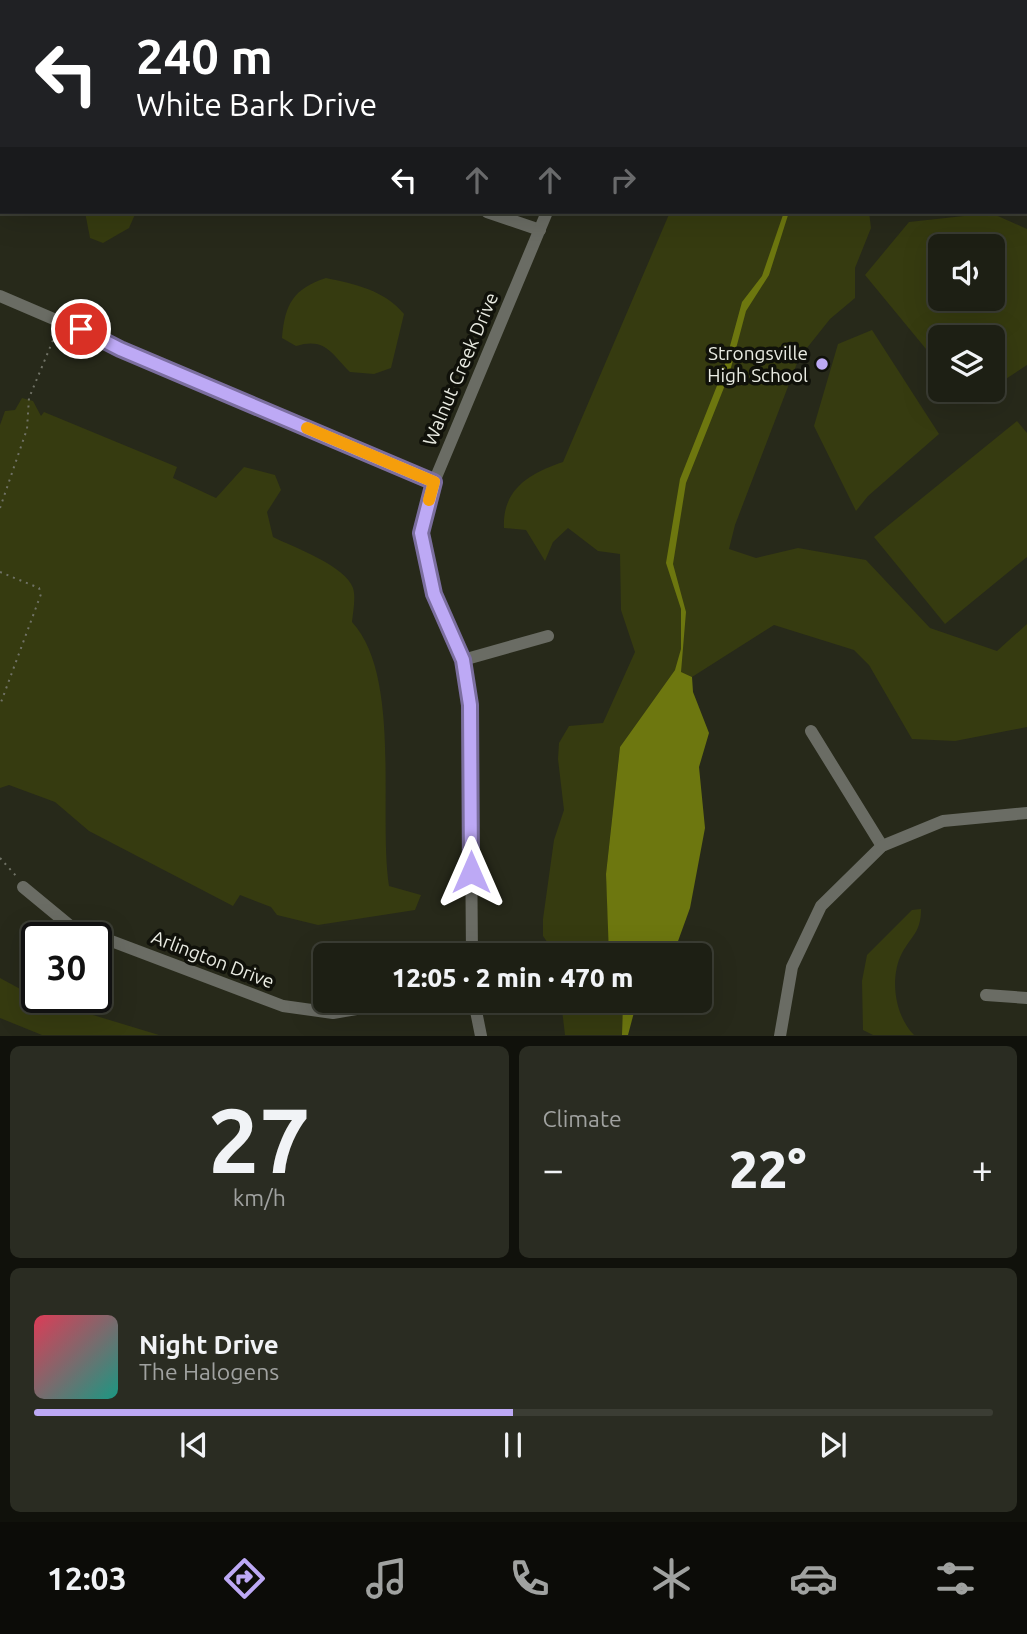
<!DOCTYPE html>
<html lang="en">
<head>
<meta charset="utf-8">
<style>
  :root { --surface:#1d1f14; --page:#2a2c22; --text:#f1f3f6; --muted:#a0a2a0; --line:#3b3d34; --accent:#bda9f5 }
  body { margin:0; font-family:Ubuntu,sans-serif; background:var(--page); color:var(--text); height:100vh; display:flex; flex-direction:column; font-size:26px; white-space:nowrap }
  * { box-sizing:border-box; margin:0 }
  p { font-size:23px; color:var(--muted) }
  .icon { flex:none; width:38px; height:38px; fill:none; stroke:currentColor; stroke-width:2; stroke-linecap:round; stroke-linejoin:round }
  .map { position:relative; height:1036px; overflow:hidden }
  .side { display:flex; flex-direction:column; gap:10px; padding:10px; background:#10110b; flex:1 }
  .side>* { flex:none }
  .top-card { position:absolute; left:0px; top:0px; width:1027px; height:214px; box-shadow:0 7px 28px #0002,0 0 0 2px var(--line); background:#202124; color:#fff; overflow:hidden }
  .fabs { position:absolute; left:928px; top:234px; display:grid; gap:14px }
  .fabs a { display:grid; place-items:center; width:77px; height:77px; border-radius:10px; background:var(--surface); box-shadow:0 7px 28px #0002,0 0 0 2px var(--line); font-size:35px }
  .speed { position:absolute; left:21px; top:922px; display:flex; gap:14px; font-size:35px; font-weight:700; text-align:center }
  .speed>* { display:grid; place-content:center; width:91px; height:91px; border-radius:50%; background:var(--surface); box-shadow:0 7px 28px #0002,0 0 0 2px var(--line); line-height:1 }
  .speed .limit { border:4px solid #111; border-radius:10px; background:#fff; color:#111 }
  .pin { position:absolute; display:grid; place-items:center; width:60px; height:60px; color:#fff; margin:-30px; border:4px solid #fff; border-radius:50%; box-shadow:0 2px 7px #0007 }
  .me { position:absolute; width:77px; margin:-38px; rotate:0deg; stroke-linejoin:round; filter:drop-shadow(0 0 5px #0008) }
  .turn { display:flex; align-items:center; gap:24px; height:147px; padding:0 21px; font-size:32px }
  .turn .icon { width:91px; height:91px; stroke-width:2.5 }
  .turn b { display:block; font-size:49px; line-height:60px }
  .lanes { display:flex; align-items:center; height:66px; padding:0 21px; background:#0003; justify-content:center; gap:35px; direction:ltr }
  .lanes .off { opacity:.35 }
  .big { font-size:52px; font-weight:800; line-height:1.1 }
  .side .tile { flex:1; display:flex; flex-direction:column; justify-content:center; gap:10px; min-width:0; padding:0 24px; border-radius:10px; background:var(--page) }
  .side .dial { align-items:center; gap:0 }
  .dial b { font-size:91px; line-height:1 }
  .song { display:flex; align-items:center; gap:21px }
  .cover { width:84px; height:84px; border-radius:10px; background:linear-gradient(135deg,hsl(350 70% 55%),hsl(170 70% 35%)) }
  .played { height:7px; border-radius:4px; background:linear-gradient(90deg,var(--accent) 50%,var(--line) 50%) }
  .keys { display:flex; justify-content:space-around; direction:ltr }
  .heat { display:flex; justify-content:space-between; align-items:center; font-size:38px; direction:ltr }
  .side .tiles { flex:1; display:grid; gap:10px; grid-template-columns:1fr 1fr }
  .tile:last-child { grid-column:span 2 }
  .trip { position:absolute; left:313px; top:943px; width:399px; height:70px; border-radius:10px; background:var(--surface); box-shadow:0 7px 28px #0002,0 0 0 2px var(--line); font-weight:800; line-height:70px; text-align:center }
  .tab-bar { display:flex; height:112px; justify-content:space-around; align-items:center; background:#0c0c08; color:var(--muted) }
  .tab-bar .icon { width:49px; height:49px }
  .tab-bar .selected { color:var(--accent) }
  .tab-bar b { font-size:32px; color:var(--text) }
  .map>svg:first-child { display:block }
</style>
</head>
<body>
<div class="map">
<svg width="1027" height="1036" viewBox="0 0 1027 1036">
  <rect width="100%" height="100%" fill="#27291a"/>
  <g fill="#363b10" fill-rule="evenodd">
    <polygon points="85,212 136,212 129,228 103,243 90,238"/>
    <path d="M670,212h199l2,16 -16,40v30l-25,21 -31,39 -64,167 -6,24 27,9 42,-10 68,12 64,68 67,23 30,-27v103l-72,14 -43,-2 -43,-74 -15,-15 -80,-25 -82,52 -17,-7 -55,77 -14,127 4,81h-54l-13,-19v-17l11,-79 10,-30 -6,-51 1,-16 10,-17 34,-3 32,-71 -14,-42 -1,-56 -22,-3 -30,-23 -15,14 -8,19 -19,-31 -22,-2c-2,-39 26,-55 59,-66z"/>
    <path d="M991,213l36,16v136l-35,23v-50h-52v28l-75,-91 44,-53zM940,247h52v52h-52z"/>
    <path d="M326,278c29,6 58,12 78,36l-13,54 -17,6 -24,-2c-19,-19 -25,-35 -54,-26l-14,-8c3,-34 11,-49 44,-60z"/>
    <polygon points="872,330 939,434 868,496 856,511 814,426 838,344"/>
    <path d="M22,398l11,3 8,15 3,-4 133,55 -4,11 43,20 28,-31 31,8 6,15 -14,22 6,25c20,10 73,29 80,51 3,9 0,24 -1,34 50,54 26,192 37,264l32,9 -6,15 -97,15 -41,-10 -6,-8 -31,-12 -7,11 -144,-75 -34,-29 -46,-17 -9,3v-363l5,-14 10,-1z"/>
    <polygon points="1017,421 1027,433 1027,557 945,624 874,537"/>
    <path d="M921,909c0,23 -9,26 -19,44 -13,25 -7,63 12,82h-41l-10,-5 -1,-49 5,-26 45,-45z"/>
    <polygon points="0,978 37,998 159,1035 42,1035 0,1018"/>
    <polygon points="561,1001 623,1001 622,1035 565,1035"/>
  </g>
  <g fill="#6d770f">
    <polygon points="784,212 789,212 769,275 746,311 729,375 686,483 673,564 686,612 681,672 692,677 693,692 709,733 699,767 705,828 690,908 673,955 609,955 606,874 620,747 675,670 681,649 681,609 666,563 680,479 724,368 742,302 762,276"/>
    <polygon points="623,1001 637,1001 628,1035 622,1035"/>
  </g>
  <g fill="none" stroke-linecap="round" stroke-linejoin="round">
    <g stroke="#707266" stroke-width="2" stroke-dasharray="2 5" stroke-linecap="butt">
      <polyline points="0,508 27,429 29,398 56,333"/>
      <polyline points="0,572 39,588 41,594 0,705"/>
      <polyline points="0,858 17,877"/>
    </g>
    <g stroke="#6a6c64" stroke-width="12">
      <polyline points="477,0 487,2"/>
      <polyline points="636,2 637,0"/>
      <polyline points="0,80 2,81"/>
      <polyline points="487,212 540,230"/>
      <polyline points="0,296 434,482"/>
      <polyline points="463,660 548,636"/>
      <polyline points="811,731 882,846"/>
      <polyline points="23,887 69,925 283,1006 333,1013 404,1001"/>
      <polyline points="472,956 470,705 463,660 434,594 421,532 434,482 547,212"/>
      <polyline points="986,995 1027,998"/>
      <polyline points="474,1001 481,1036"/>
      <polyline points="780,1036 792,967 821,906 882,846 943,821 1027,813"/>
    </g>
  </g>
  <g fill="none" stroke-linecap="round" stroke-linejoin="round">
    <defs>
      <polyline id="route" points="81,329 120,349 434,482 421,533 434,594 463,660 470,705 471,872"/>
    </defs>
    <use href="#route" stroke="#7b6e9f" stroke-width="18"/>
    <use href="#route" stroke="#bda9f5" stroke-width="12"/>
    <polyline stroke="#f59e0b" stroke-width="12" points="307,428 434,482 429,500"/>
  </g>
  <circle fill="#bda9f5" stroke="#10110a" stroke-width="2.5" cx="822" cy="364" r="7"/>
  <g text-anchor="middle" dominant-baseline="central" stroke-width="7" stroke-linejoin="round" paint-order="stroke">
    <g font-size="19" fill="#e9ebe2" stroke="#10110a" text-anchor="end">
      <text x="808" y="353">Strongsville<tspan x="808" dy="22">High School</tspan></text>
    </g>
    <g font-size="19" fill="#e9ebe2" stroke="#10110a">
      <text transform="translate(460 369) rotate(-67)">Walnut Creek Drive</text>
      <text transform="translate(213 959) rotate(21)">Arlington Drive</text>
    </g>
  </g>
</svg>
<div class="fabs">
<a><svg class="icon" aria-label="sound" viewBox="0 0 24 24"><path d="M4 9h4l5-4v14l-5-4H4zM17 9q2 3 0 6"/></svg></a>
<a><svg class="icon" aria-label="layers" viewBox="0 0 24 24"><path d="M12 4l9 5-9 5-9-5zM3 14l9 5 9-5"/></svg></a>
</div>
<div class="speed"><div class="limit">30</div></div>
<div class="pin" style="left:81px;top:329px;background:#d93025"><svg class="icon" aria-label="arrive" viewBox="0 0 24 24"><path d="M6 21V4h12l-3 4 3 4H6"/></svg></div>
<svg class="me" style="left:471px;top:872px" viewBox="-20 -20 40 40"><path d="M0-17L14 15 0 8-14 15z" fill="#bda9f5" stroke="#fff" stroke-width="4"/></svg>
<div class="trip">12:05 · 2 min · 470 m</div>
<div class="top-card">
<div class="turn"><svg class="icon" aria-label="left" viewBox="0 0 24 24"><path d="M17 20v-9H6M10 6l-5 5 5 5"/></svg><div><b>240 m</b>White Bark Drive</div></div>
<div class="lanes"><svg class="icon" aria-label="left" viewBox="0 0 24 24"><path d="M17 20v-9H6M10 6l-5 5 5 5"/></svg><svg class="icon off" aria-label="ahead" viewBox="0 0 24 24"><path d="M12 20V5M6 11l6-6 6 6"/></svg><svg class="icon off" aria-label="ahead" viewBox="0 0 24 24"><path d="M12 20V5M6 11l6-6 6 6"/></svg><svg class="icon off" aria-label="right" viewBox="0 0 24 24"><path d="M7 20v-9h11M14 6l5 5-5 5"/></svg></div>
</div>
</div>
<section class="side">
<div class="tiles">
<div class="tile dial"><b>27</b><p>km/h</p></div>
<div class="tile"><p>Climate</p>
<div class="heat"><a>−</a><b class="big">22°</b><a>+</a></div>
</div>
<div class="tile">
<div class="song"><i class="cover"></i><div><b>Night Drive</b><p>The Halogens</p></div></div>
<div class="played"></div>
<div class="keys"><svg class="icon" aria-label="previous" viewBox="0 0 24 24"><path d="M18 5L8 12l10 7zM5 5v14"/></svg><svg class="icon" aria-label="pause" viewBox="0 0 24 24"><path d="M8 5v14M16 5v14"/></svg><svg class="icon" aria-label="next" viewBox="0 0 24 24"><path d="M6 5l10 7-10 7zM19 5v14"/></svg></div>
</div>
</div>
</section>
<nav class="tab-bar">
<b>12:03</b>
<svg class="icon selected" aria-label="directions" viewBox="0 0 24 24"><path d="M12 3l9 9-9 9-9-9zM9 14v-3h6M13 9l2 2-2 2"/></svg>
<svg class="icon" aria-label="music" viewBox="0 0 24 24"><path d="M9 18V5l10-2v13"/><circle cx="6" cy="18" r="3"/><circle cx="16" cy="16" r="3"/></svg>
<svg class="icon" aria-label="phone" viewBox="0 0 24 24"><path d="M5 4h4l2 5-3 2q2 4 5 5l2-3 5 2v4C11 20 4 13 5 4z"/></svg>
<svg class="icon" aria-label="climate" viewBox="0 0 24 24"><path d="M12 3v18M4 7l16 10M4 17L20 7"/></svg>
<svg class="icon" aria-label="car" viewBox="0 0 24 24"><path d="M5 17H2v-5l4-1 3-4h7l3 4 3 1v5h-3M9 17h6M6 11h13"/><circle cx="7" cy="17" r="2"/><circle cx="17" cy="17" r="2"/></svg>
<svg class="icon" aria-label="filters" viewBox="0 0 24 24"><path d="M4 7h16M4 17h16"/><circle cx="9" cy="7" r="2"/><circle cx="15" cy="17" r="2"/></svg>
</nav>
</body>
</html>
